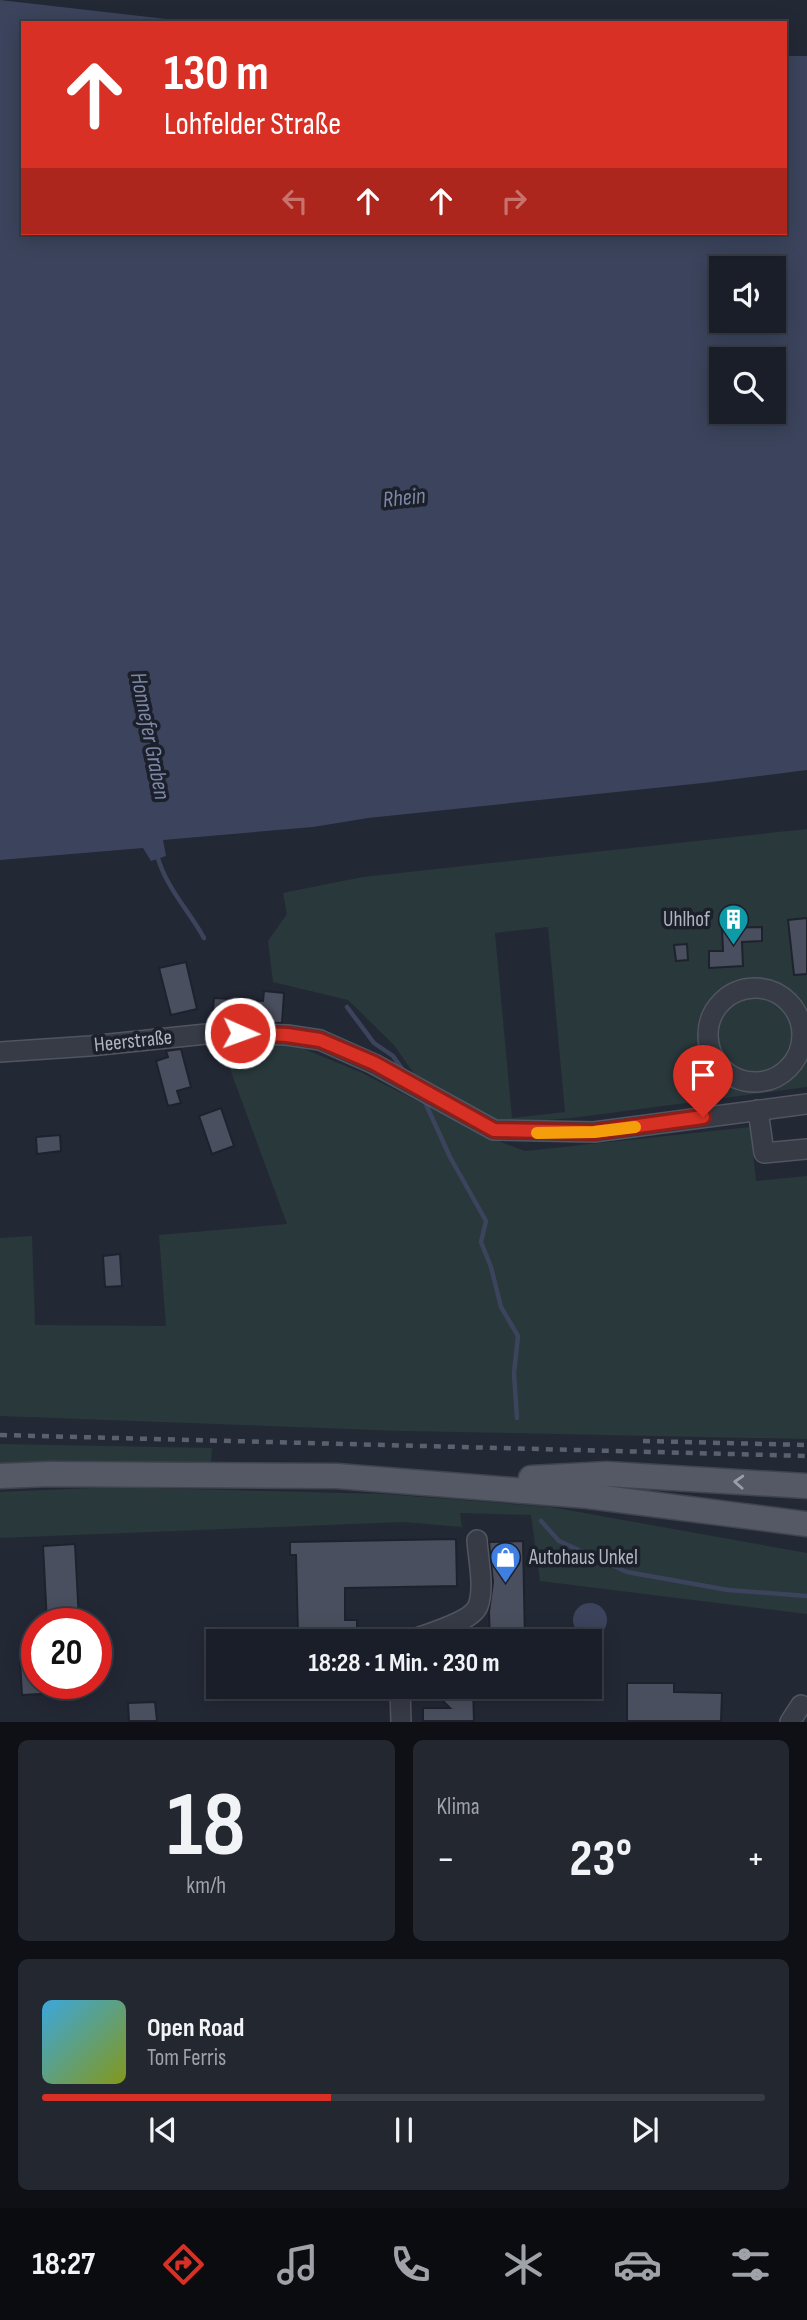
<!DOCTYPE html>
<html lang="de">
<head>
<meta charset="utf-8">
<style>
  :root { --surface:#1a1e28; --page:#232730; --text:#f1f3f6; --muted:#9fa2a8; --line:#383c45; --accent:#d93025 }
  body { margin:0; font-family:"Sofia Sans Condensed",sans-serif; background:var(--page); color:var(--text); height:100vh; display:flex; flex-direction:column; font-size:26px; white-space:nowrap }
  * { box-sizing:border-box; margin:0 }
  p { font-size:23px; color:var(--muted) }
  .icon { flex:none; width:38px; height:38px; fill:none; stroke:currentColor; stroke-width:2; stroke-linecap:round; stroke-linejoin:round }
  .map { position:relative; height:1722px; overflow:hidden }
  .sheet { display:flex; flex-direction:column; gap:18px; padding:18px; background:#0e1016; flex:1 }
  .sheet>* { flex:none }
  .guide { position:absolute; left:21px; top:21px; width:766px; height:214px; border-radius:0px; box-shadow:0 4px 18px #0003,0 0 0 2px var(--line); background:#d93025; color:#fff; overflow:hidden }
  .tools { position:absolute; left:709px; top:256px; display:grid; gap:14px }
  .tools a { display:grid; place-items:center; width:77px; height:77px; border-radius:0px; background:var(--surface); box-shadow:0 4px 18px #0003,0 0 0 2px var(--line); font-size:35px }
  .speed { position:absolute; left:21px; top:1608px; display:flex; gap:14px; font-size:35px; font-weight:700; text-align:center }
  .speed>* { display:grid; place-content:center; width:91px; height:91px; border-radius:50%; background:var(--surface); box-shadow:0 4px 18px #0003,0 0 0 2px var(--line); line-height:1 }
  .speed .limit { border:10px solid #d22; background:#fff; color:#111 }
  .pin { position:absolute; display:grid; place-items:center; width:60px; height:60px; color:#fff; margin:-72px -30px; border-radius:50% 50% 50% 0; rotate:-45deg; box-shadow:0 0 7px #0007 }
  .pin .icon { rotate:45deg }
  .me { position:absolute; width:77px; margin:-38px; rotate:92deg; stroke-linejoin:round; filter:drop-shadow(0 0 5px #0008) }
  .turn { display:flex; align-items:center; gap:24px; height:147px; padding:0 28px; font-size:32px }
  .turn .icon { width:91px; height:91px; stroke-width:2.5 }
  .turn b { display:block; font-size:49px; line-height:60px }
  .lanes { display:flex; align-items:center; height:66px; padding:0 28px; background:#0003; justify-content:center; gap:35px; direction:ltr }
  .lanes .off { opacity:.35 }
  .big { font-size:52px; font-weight:700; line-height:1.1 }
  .sheet .tile { flex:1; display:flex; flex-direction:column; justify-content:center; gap:10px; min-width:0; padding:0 24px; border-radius:10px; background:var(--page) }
  .sheet .dial { align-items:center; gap:0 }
  .dial b { font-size:91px; line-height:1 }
  .song { display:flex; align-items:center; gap:21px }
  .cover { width:84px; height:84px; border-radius:10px; background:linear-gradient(135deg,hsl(200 70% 55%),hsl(70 70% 35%)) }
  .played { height:7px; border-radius:4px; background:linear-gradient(90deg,var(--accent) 40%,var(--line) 40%) }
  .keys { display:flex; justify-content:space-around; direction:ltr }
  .heat { display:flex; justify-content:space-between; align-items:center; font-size:38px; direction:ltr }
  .sheet .tiles { flex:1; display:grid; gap:18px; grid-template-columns:1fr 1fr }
  .tile:last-child { grid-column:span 2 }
  .trip { position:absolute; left:206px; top:1629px; width:396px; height:70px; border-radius:0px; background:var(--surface); box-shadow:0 4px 18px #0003,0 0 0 2px var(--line); font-weight:700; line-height:70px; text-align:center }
  .menu { display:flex; height:112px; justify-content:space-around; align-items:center; background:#0a0c10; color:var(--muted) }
  .menu .icon { width:49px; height:49px }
  .menu .selected { color:var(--accent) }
  .menu b { font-size:32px; color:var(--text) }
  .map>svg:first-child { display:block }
</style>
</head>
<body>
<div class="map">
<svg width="807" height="1722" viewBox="0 0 807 1722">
  <rect width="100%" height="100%" fill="#232835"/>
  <g fill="#29383b" fill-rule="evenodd">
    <path d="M807,829v258l-235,31 -61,5 -41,-11 -49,-28 -27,-39 -46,-45 -75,-18 -5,-41 19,-27 -4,-21 80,-16zM548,927l17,185 -53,6 -17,-185z"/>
    <polygon points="219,1039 280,1039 360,1072 493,1139 525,1151 750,1127 756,1181 807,1176 807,1439 403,1431 0,1416 0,1238 32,1236 35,1325 166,1326 159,1235 287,1224"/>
    <polygon points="0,1444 212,1448 211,1465 0,1465"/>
    <polygon points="113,1487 384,1494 551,1507 807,1553 807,1614 540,1581 531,1515 460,1513 462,1527 403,1522 0,1538 0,1492"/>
  </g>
  <g fill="#3b445c" fill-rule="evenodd">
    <path d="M0,0l201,23h-178v210h763v-177h21v714l-104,13 -335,35 -55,9 -150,13 3,16 -15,5 -8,-13 -143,12zM721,268h53v52h-53zM721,359h53v52h-53z"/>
    <circle cx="590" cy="1620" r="17"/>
  </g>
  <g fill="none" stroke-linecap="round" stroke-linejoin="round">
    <g stroke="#3b445c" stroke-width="4.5">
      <path d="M157,855c9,33 31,54 47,83"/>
      <polyline points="347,1007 374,1043 393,1056 405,1073"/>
      <polyline points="424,1100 450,1157 486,1221 481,1242 491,1267 501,1307 518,1336 514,1373 517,1418"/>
      <polyline points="541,1521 559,1541 627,1572 728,1590 807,1596"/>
    </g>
  </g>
  <g fill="#4a4f5f" stroke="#1e222d" stroke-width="2">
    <polygon points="807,918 807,974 794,975 788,920"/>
    <polygon points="762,927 762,941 742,942 743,966 709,968 709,951 723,951 722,928"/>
    <polygon points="687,944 688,960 676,961 674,945"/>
    <polygon points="186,962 197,1009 171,1015 159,968"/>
    <polygon points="264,991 284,993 282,1023 212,1021 214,998 263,1001"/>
    <polygon points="181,1049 191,1087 177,1091 181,1103 168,1106 156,1061 168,1057 166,1051"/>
    <polygon points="221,1108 234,1146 212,1154 199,1116"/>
    <polygon points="60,1135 61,1151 37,1154 36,1137"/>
    <polygon points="120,1254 122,1286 105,1287 103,1256"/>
    <polygon points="456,1539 457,1586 345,1588 345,1620 357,1620 357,1634 298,1635 296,1555 290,1555 290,1542"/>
    <polygon points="523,1541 525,1642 490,1642 489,1612 493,1582 489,1542"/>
    <polygon points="75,1544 79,1621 47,1623 43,1546"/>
    <polygon points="37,1660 37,1684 60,1684 60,1693 22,1695 20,1661"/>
    <polygon points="627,1683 674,1683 674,1692 722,1693 721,1721 627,1721"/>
    <polygon points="429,1687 473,1687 474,1721 423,1721 423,1708 450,1708"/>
    <polygon points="155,1702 157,1721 129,1721 128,1703"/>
  </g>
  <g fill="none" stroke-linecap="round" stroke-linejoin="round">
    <defs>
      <g id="minor">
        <circle cx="755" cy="1035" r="47"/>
        <polyline points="0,1052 90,1046 216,1033 287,1035 320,1040 374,1064 494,1130 594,1132 807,1104"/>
        <polyline points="758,1110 764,1153 807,1149"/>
        <path d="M405,1642c18,-7 66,-19 73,-36 7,-19 0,-47 -1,-66"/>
        <polyline points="400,1687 401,1722"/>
        <polyline points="790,1722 801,1705"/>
      </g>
      <g id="major">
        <polyline points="0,1476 50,1474 337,1476 588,1496 807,1524"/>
        <polyline points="531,1478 607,1474 807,1486"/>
      </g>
    </defs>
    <use href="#minor" stroke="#515561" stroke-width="22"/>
    <use href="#major" stroke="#40444f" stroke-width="27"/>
    <use href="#minor" stroke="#373b46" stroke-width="19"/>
    <use href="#major" stroke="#555966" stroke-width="24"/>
    <g stroke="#5b606f" stroke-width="4.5" stroke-dasharray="7 7" stroke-linecap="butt">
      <polyline points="0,1435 807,1456"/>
      <polyline points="643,1441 807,1445"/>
    </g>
  </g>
  <defs><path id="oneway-chevron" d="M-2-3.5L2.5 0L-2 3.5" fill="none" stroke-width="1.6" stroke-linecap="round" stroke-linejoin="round" transform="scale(1.75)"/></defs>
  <use stroke="#9a9eab" href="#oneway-chevron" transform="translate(739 1482) rotate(-177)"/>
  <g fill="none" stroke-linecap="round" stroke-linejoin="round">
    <defs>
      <polyline id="route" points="240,1033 287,1035 320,1040 374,1063 494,1130 594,1132 703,1117"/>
    </defs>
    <use href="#route" stroke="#8d1f18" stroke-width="18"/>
    <use href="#route" stroke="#d93025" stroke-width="12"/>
    <polyline stroke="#f59e0b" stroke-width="12" points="537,1133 594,1132 635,1127"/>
  </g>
  <defs>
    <symbol id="building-pin" viewBox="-11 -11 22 30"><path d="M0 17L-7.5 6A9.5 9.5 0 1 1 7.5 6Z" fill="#0f9aa8" stroke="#1c202b"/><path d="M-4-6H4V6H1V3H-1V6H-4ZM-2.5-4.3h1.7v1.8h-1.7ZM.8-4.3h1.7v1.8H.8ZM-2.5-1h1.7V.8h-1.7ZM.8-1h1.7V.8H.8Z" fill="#fff"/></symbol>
    <symbol id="shop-pin" viewBox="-11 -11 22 30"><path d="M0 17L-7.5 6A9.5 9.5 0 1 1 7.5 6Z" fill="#3f7fe0" stroke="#1c202b"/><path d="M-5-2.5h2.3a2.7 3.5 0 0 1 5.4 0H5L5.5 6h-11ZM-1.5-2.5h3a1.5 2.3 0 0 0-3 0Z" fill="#fff"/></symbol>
  </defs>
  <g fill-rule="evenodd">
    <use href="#building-pin" x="716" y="902" width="35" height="47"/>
    <use href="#shop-pin" x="488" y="1540" width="35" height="47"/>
  </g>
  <g text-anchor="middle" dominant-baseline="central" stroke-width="7" stroke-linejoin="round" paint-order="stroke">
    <g font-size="21" fill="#b1b5c2" stroke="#1c202b" text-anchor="end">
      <text x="710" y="919">Uhlhof</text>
      <text x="529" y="1557" text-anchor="start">Autohaus Unkel</text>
    </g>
    <g font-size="21" fill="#b1b5c2" stroke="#1c202b">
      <text transform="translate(133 1041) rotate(-6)">Heerstraße</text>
    </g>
    <g font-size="23" font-style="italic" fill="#7d88a7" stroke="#1c202b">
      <text transform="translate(404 498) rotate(-6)">Rhein</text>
      <text transform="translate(150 736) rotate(79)">Honnefer Graben</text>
    </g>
  </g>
</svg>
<div class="tools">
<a><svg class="icon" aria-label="sound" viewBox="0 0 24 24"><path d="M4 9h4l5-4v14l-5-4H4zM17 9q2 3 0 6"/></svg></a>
<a><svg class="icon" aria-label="search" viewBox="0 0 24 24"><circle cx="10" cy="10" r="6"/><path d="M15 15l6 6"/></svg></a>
</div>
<div class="speed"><div class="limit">20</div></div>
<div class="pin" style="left:703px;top:1117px;background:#d93025"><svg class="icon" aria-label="arrive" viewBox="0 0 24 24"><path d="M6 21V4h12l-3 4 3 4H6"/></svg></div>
<svg class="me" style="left:240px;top:1033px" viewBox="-20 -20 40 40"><circle r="17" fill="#d93025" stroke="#fff" stroke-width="3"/><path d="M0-11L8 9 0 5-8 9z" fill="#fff"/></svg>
<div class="trip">18:28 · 1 Min. · 230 m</div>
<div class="guide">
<div class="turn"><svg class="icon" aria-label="ahead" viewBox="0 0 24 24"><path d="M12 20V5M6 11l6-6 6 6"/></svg><div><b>130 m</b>Lohfelder Straße</div></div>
<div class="lanes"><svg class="icon off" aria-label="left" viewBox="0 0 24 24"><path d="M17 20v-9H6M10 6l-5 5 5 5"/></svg><svg class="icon" aria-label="ahead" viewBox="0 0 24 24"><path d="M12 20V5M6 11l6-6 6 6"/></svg><svg class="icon" aria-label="ahead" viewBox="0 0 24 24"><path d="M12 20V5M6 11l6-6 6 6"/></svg><svg class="icon off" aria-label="right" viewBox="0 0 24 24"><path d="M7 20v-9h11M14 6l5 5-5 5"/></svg></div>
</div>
</div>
<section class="sheet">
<div class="tiles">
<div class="tile dial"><b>18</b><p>km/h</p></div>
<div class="tile"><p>Klima</p>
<div class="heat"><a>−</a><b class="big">23°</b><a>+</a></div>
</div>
<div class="tile">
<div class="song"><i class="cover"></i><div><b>Open Road</b><p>Tom Ferris</p></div></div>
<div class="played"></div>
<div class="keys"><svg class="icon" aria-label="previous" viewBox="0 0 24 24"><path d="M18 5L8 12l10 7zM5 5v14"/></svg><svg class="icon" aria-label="pause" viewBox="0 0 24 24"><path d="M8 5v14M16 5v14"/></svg><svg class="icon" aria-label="next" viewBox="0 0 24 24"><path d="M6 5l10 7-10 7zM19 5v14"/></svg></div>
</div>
</div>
</section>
<nav class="menu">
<b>18:27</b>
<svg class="icon selected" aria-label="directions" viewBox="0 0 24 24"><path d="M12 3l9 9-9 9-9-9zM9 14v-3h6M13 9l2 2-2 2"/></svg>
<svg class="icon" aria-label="music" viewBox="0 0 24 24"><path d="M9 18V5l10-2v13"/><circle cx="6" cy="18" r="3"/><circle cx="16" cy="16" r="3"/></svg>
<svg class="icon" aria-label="phone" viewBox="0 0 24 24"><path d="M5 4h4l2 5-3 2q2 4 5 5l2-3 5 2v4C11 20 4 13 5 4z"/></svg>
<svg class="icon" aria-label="climate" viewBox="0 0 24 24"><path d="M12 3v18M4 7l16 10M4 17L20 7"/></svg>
<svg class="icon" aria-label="car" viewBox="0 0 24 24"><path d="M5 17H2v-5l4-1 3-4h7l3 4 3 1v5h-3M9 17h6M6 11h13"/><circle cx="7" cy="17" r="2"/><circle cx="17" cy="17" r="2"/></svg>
<svg class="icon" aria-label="filters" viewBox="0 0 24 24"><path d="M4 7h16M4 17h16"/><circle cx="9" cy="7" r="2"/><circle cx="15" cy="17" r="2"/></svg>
</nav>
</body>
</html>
